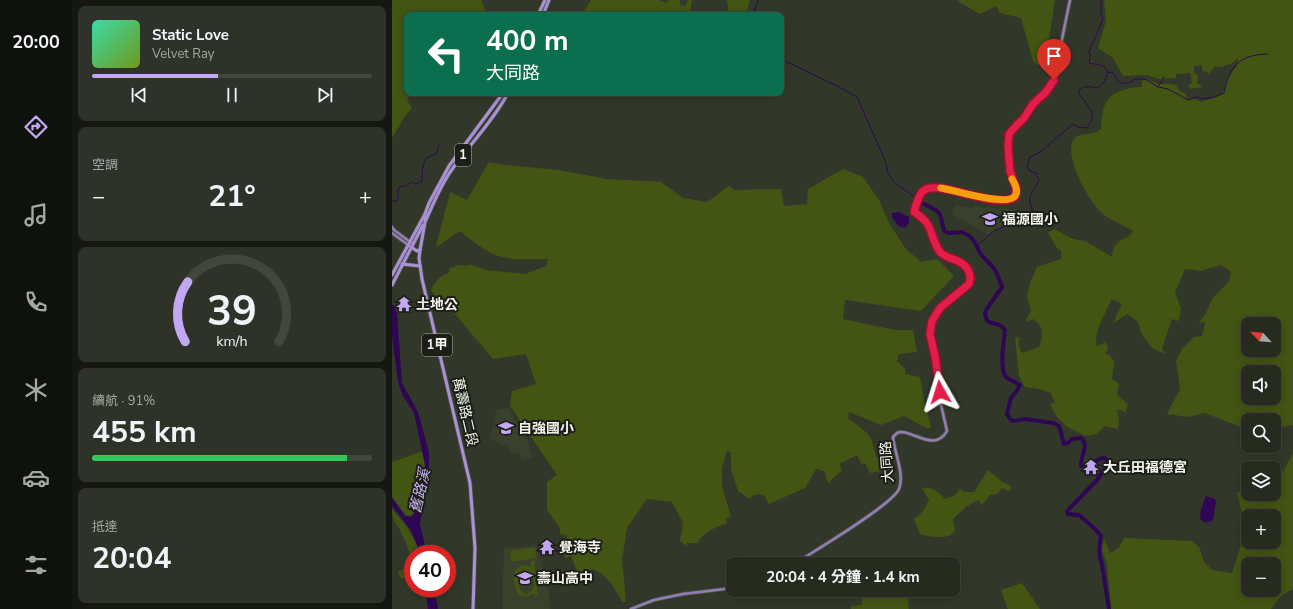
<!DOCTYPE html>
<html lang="zh-TW">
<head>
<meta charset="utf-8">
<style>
  :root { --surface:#262a1f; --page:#2e3228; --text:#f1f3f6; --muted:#a4a7a4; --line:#42463d; --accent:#c2a8f3 }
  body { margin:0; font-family:"Nunito Sans","Noto Sans TC",sans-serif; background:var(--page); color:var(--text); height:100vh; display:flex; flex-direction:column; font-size:15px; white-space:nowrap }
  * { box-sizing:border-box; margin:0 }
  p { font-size:13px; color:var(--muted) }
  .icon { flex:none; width:22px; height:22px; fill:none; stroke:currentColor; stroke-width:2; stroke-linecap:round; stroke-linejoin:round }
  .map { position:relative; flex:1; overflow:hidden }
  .sheet { display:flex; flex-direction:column; gap:6px; padding:6px; background:#151711; width:320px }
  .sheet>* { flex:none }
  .guide { position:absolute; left:12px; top:12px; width:380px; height:84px; border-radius:8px; box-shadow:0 2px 10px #0003,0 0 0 1px var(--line); background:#0b6e4f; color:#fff; overflow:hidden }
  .needle { width:26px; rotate:296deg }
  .controls { position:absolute; left:849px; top:317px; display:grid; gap:8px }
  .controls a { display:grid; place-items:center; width:40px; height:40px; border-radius:8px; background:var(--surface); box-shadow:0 2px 10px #0003,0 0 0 1px var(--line); font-size:20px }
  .speed { position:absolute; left:12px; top:545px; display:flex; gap:8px; font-size:20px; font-weight:700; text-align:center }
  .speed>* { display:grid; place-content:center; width:52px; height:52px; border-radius:50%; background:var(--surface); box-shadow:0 2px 10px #0003,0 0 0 1px var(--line); line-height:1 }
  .speed .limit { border:6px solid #d22; background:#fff; color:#111 }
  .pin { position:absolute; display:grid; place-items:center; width:34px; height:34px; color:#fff; margin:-41px -17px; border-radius:50% 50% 50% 0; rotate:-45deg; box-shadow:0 0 4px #0007 }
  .pin .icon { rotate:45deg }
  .me { position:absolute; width:44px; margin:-22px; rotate:354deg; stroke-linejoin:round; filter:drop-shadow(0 0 3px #0008) }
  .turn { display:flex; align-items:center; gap:14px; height:84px; padding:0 16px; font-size:18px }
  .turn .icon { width:52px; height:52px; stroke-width:2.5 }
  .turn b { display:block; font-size:28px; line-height:34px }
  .big { font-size:30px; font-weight:700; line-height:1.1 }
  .sheet .card { flex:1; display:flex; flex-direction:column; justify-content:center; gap:6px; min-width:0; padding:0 14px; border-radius:8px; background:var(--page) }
  .sheet .dial { align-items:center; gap:0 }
  .dial svg { height:104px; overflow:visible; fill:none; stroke:var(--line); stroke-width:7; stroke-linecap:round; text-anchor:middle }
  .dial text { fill:var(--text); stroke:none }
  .song { display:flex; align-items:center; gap:12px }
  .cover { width:48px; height:48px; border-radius:6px; background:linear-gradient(135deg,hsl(160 70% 55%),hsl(80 70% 35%)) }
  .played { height:4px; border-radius:2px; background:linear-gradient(90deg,var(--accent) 45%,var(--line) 45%) }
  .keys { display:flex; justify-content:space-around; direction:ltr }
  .heat { display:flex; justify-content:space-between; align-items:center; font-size:22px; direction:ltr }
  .charge { height:6px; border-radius:3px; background:linear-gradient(90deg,#34c759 91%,var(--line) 0) }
  .trip { position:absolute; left:334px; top:557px; width:234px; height:40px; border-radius:8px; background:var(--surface); box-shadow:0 2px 10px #0003,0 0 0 1px var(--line); font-weight:700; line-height:40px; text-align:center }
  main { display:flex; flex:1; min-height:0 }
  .tabs { display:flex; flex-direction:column; width:72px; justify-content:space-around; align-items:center; background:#0f110c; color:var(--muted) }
  .tabs .icon { width:28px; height:28px }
  .tabs .current { color:var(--accent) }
  .tabs b { font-size:18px; color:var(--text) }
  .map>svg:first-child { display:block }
</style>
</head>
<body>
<main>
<nav class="tabs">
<b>20:00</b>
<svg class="icon current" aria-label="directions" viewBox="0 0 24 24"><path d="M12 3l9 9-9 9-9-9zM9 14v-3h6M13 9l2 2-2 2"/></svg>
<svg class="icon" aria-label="music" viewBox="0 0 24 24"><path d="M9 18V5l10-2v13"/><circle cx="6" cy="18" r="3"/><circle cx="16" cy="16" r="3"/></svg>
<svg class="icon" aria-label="phone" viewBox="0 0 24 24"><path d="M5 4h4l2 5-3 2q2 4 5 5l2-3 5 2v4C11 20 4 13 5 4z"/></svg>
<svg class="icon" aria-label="climate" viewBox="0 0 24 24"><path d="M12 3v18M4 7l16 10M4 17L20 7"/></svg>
<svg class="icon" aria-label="car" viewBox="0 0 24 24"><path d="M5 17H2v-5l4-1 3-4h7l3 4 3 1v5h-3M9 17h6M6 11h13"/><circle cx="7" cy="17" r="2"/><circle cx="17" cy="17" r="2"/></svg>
<svg class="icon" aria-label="filters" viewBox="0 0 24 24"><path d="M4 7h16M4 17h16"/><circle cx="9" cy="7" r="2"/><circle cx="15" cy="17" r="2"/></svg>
</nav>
<section class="sheet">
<div class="card">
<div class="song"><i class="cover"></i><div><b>Static Love</b><p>Velvet Ray</p></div></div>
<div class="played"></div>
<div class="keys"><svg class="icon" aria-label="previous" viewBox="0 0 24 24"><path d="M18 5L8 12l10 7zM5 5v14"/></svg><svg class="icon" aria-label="pause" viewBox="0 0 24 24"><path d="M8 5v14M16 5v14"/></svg><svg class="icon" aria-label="next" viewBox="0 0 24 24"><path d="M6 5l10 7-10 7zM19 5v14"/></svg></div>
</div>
<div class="card"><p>空調</p>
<div class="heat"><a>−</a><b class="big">21°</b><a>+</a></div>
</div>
<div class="card dial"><svg viewBox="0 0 100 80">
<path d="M14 69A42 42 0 1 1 86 69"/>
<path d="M14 69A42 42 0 0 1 16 23" stroke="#c2a8f3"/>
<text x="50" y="56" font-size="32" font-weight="700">39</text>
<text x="50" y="72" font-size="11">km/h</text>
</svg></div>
<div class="card"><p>續航 · 91%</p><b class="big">455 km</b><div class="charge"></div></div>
<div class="card"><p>抵達</p><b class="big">20:04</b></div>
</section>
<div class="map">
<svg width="901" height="609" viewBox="0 0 901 609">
  <rect width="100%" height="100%" fill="#323829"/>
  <g fill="#39412c">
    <polygon points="563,205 581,209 582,205 594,208 595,206 609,210 610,209 630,210 629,217 614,224 597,235 560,214"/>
    <polygon points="117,408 136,443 141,457 130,461 126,452 121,454 114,443 110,446 106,442 98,438 105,410"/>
    <polygon points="144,546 155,582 158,609 110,609 112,548"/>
  </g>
  <g fill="#425513" fill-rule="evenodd">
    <polygon points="0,0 89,0 93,10 91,15 15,15 15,93 19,93 15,100 20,108 13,116 0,138"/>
    <polygon points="199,0 267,0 274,3 277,0 288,0 288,5 293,6 296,0 300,0 298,12 307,14 310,9 311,15 177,15 182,11 191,13"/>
    <polygon points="335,0 358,0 354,15 337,15"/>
    <polygon points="565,0 663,0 654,59 651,64 646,65 641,61 629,18 608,13 604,6 588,14 567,2"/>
    <path d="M712,0h189v425l-19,4v-9h-26v10l-43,-17 -17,4 -21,-3 13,-25 -4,-28 6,-12 12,-12 8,-1 3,-13 -6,-1 7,-9 6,-14 17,-18 2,-10 -11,-6 -19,6 -16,-2 -10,24 6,15 -2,13 -7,-2 -10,29 3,6 -13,-6 -11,-15 -3,-11 -10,-8 -15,9 9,-19 -10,-5c-5,11 -20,36 -15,47l9,-4 2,8 -3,2 2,3h3l4,7 -2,17 7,5 -2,11 11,9 -3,9 -3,-3h-5l2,9 -1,10 -13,-3 -8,8 -11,2 -19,-9 -10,-10 -7,-13 5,-1 -4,-10 -11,-4 -15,-2 -6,-11 -4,-38 2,-1 3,2 -2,5 4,9 17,-6c4,-13 6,-18 -5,-28l-9,3 6,-11 -4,-15 3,-13 7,-16 24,-8v-8l-4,-3 -9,-15 6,-4 19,10 12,2 27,16c2,-21 14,-14 21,-26 -9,-6 -21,-10 -29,-16 -14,-11 -42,-60 -30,-76 6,-8 18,-2 27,-10 2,-19 1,-32 22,-39 6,-2 12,-3 19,-3v-6l4,-2 12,5h14l4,1 2,4 8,5 1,6 7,-1 8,3 17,-6 4,-3 5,-16 9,-11 1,-8 -7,6 -12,3 -4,-1 -7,9 -1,-4 -4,1 -2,-7 -7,1v7l4,2 -1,8 6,4 -13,2 -2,-3 4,-3 -2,-10 -14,1v4l-17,1 -12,-4 -24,1 -10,-18 -15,-10 8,-27zM856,324h26v26h-26zM856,372h26v26h-26z"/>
    <path d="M97,162l15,3 54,5 49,9 54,3 22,16 24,4 22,-16 5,4 47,-1 3,17 23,-2 1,-15 35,-20 20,8 16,23 11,25 16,24 15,13 16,-3 17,17 -33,35 -76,-11 -2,19 52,11h18l4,22 -18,2 -2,7 8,8v5l15,3 5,27 6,23 -3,2 -24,-13 -23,9 -32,-13 -1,6 18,14 5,6 5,19 10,4 1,9 -17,3 -5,-10 -3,2 -5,-10 -18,9 3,6 -14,13 -4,-12 -8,-2 -11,19 -36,16 -4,-8 -5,-2 -7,1 -3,4 -12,-8 -7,-22v-17l-4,-1 -5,17v18l9,31 -5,1 1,5c-10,4 -25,9 -29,20h-11v3l-7,-5 3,-18 -11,-21 -25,-3 -20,29 -5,32 4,42h-4c-7,-14 -14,-26 -29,-33l-15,4 -7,-17 -6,2 -3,-10 2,-3 4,-2 -2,-8 -6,-1v-6l-13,-18v-28l10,-7 -47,-69 2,-15 24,-7 -10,-30 -33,5 -44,-52c-11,-2 -13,-8 -18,-18 5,-7 9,-14 18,-16v-4l9,-4 6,1 7,-1 15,5 39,4 21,-8 2,-7c-17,0 -40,2 -55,-5 -12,-6 -23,-15 -33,-23l-24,16 14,-55 17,8z"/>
    <polygon points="31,451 33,464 22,513 18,516 14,515 0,498 0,462"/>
    <path d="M901,453v136l-11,6 -11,14h-160l-4,-45 -5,-14 2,-11 6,14 9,-5 5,-10 68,3 7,6 5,15 8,8 20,3 14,-43 -9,-37 11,-4v5h26v-17l8,-3zM856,516h26v26h-26zM856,564h26v26h-26z"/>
    <path d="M596,470l13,11 11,6 -3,4 -7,-3 -5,6 -7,1 -8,10 -4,-5 -12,7 -13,12c0,3 2,7 2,10 -2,12 -27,8 -35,5l-6,-15c7,-4 12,-12 15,-19l-7,-12c11,-1 16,4 23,11 6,-2 12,-4 15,-10l5,3h9z"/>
    <path d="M0,509c11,13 24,27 27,45h-6v33l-8,-9 -4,1 -3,-7 14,-9c-2,-10 -6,-21 -11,-31 -5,-11 -9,-10 -9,-23z"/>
    <polygon points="143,547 144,558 119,562 118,551"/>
    <path d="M142,560l4,36 -3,1 -1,-4c-17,12 -22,-9 -19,-22 4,-6 10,-7 16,-4v-6zM133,574l1,3h7l1,9 -3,6 -5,2 -6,-4 -3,-14 2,-1v3l6,-1z"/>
    <polygon points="630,583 648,609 616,609 609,590"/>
    <polygon points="469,590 484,590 487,593 494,590 519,590 516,602 517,609 459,609 459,606 470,605"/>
  </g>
  <g fill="#2e0654">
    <path d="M507,212l10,5v6l-3,4c-8,2 -10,-4 -14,-10v-4z"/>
    <polygon points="0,304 5,312 10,383 26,412 37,452 37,466 28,524 35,554 29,554 18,529 0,506 0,497 13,516 18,517 22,514 33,465 22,413 11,396 6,382 0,336"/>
    <polygon points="814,496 823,499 824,502 821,520 814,523 808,519 809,509"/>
    <polygon points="34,588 42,588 46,609 36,609"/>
  </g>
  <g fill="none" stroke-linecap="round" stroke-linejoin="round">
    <g stroke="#2e0654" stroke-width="1">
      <polyline points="361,15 366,0"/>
      <path d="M389,59l58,28 18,10 27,61c2,4 3,12 4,15 5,11 17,17 27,24"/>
      <path d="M716,72l5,1 5,8 3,2h7l8,-4h9l13,8 10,2 20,11 9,-3 4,2 13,-2 10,-4c6,-27 14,-38 44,-39"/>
      <polyline points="766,87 772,77"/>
      <path d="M0,200l4,2 2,-2v-11l2,-2 6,-1 6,-4 4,2 6,-3c0,-6 0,-19 5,-23 3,-2 7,-3 10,-5l2,-9"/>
      <path d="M586,245l16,-14 39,-18c-6,-19 -3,-16 6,-33l-3,-7 -6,-2 -3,-5 3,-9 9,-4 34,-29 5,3 9,1 5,-7v-10l-13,-17v-4c5,-5 13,-3 19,-2 6,-5 15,-17 4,-22 -4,-2 -9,-2 -13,-3l1,-7 -1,-4 14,-33 -2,-6v-13"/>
    </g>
    <path stroke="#2e0654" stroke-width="4" d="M530,203c20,10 17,6 22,28l5,2 13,-1c13,6 12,10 18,21 4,6 11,11 15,17 3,5 5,11 7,17l-16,23 -1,4 2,7c6,4 13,1 18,9 -1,10 -6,39 1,47 3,3 10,5 14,8l-4,7 -5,6 -4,16 3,5 3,2 12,-2 28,4 6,3 5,18 4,-1 4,-4 9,-1c9,8 -1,18 0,28 9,1 14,-7 23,-8l3,2 1,4 -11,16 -30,31 1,3 11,1 15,13 7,8c-2,9 -3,19 1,28l7,45"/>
    <defs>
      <g id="secondary">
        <polyline points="0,227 2,230 21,244"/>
        <polyline points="0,233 19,247"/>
        <path d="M402,564c19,-12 98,-59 105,-75 6,-15 -5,-37 -6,-52l4,-4c13,-6 37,21 50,-2l-8,-35 1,-13 -5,-27 -4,-15 -1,-13 2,-7 8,-13 29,-23c2,-7 2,-13 -3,-18 -7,-8 -18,-7 -24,-14 -8,-9 -8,-20 -14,-29 -3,-6 -9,-9 -14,-12 2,-7 4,-15 8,-20 14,-16 71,19 93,5l1,-9 -6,-17 -2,-25 1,-12 7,-9 8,-7 9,-14 13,-12 7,-9 17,-83"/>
        <polyline points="239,609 262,600 291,594 341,588"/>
      </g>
      <g id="primary">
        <polyline points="146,15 153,0"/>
        <polyline points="151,15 157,0"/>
        <path d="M34,220c8,-18 15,-36 27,-52 18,-25 41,-48 55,-75"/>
        <polyline points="19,247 25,251 28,250"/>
        <polyline points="10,264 28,266"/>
        <polyline points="0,275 33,214"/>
        <polyline points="0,285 31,225"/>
        <polyline points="81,609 83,548 78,483 30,279 27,258 28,250 33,222 33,214 37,203 57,166 111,93"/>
      </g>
    </defs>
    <use href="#secondary" stroke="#515648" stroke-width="4"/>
    <use href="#primary" stroke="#515648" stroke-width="4.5"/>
    <use href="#secondary" stroke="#907db5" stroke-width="2.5"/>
    <use href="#primary" stroke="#a990d8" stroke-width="3"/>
  </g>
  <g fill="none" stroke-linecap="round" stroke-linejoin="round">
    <defs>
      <path id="route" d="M548,392l-5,-36 -5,-22 2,-13 8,-13 29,-24c2,-6 2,-11 -3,-17 -7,-9 -19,-7 -26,-15 -12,-17 -4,-26 -26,-40 2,-7 4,-15 8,-20 14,-16 72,19 93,5l1,-9 -6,-17 -2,-25 1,-12 7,-8 8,-8 9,-14 13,-12 8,-12"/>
    </defs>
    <use href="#route" stroke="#92132f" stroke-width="10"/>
    <use href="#route" stroke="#e11d48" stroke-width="7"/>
    <path stroke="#f59e0b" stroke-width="7" d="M549,188c12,2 66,19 74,8 4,-5 0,-12 -3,-17"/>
  </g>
  <defs>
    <symbol id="school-bare" viewBox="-9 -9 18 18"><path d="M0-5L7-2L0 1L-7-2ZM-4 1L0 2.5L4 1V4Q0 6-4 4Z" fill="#c2a8f3" stroke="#1c1e17" stroke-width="2.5" paint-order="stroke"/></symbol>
    <symbol id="temple-bare" viewBox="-9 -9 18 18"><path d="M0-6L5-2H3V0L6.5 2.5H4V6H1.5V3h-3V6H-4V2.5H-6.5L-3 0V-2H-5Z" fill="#c2a8f3" stroke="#1c1e17" stroke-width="2.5" paint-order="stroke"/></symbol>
  </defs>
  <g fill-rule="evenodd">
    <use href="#school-bare" x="587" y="208" width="22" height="22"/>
    <use href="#temple-bare" x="1" y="293" width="22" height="22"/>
    <use href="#school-bare" x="103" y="417" width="22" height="22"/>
    <use href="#temple-bare" x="688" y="456" width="22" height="22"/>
    <use href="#temple-bare" x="144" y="536" width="22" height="22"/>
    <use href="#school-bare" x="122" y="567" width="22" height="22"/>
  </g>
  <g text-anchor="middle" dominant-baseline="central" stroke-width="4" stroke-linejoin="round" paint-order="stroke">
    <g fill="#1c1e17" stroke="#b1b4ab" stroke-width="1">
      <rect x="63" y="144" width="16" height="22" rx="3"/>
      <rect x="30" y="334" width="30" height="22" rx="3"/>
    </g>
    <g font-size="13" font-weight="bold" fill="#f1f5eb">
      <text x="71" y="155">1</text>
      <text x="45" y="345">1甲</text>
    </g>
    <g font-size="14" font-weight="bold" fill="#f1f5eb" stroke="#1c1e17" text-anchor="start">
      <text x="610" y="219">福源國小</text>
      <text x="24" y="304">土地公</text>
      <text x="126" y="428">自強國小</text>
      <text x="711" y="467">大丘田福德宮</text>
      <text x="167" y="547">覺海寺</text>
      <text x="145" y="578">壽山高中</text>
    </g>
    <g font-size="14" fill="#f1f5eb" stroke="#1c1e17">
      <text transform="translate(73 412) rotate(77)">萬壽路二段</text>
      <text transform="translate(495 462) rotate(-94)">大同路</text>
    </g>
    <g font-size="15" font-style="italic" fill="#c9b3f4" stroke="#1c1e17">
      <text transform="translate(28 491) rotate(-77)">舊路溪</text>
    </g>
  </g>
</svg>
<div class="controls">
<a><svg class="needle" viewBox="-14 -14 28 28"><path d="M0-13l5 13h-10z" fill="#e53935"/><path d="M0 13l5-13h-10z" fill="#a4a7a4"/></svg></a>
<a><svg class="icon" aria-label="sound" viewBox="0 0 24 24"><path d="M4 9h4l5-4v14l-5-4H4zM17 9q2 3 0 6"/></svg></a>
<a><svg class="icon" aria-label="search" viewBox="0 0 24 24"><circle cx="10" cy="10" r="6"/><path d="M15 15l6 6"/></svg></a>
<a><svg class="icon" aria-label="layers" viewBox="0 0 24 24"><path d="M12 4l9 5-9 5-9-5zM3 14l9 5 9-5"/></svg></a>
<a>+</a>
<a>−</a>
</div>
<div class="speed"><div class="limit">40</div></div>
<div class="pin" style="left:662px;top:80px;background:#d93025"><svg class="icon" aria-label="arrive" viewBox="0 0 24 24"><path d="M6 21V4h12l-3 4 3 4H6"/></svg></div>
<svg class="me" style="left:548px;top:392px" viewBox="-20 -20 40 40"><path d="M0-17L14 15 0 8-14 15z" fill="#e11d48" stroke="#fff" stroke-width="4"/></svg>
<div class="trip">20:04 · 4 分鐘 · 1.4 km</div>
<div class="guide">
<div class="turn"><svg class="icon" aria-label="left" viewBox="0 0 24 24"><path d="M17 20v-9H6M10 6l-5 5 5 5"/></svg><div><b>400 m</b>大同路</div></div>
</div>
</div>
</main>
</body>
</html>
